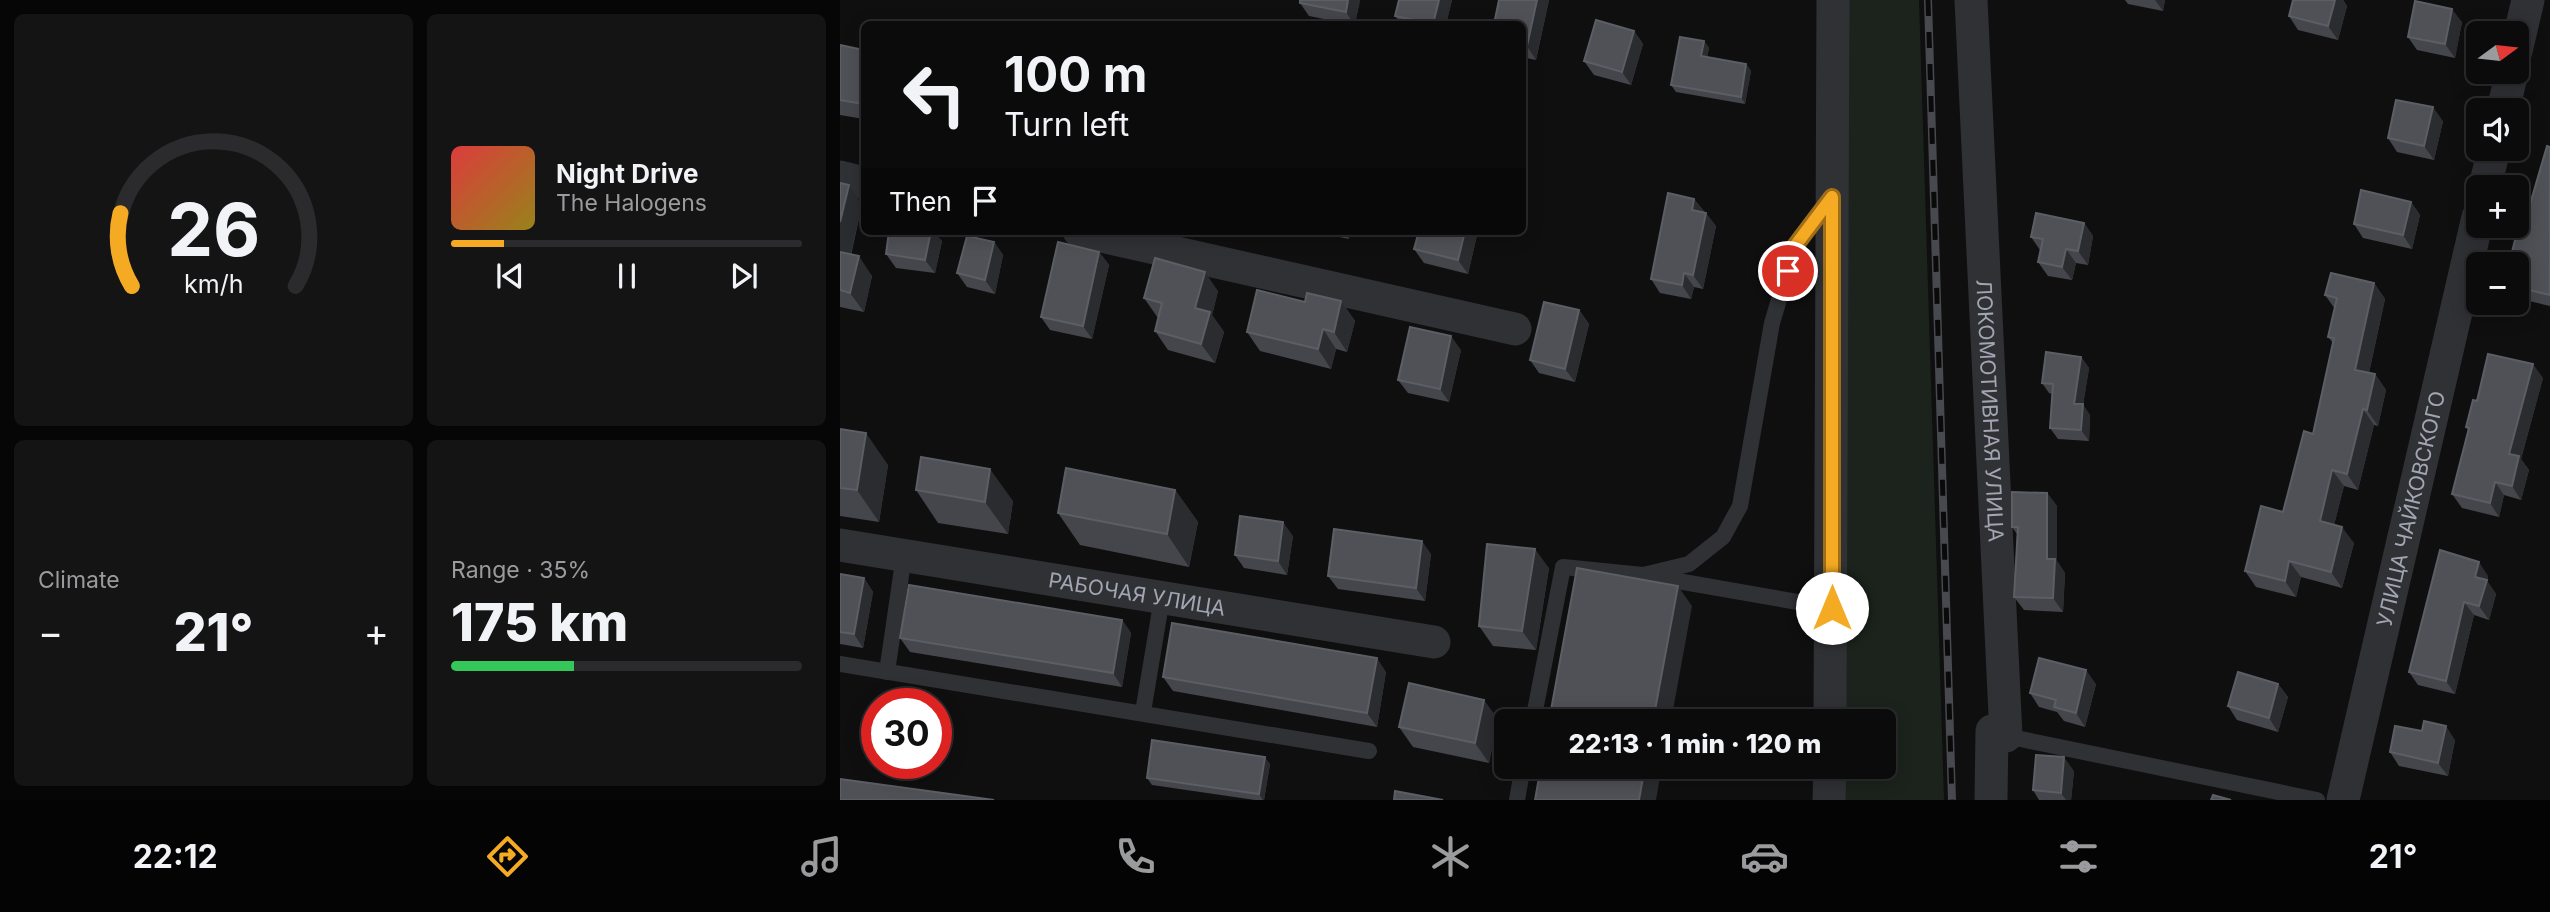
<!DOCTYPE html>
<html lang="en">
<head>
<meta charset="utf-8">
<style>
  :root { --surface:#0b0b0c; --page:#141415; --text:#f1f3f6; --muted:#9a9b9d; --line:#2b2b2d; --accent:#f5aa23 }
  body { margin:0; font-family:Inter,sans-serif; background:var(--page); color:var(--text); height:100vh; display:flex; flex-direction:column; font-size:26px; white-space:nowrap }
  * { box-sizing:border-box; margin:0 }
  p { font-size:23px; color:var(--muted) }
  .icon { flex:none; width:38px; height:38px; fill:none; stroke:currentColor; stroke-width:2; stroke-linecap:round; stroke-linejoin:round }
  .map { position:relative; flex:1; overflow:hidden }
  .panel { display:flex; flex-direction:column; gap:14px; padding:14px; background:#060607; width:840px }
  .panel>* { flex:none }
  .banner { position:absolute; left:21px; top:21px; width:665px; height:214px; border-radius:10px; box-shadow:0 4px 18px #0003,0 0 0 2px var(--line); background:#0b0b0c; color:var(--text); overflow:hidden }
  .needle { width:46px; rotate:75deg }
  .tools { position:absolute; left:1626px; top:21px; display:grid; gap:14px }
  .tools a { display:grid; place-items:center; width:63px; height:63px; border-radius:10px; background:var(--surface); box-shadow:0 4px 18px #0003,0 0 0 2px var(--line); font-size:35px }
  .speed { position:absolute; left:21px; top:688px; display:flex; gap:14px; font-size:35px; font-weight:700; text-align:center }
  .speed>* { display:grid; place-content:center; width:91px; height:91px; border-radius:50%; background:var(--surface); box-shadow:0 4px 18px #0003,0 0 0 2px var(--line); line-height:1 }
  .speed .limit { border:10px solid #d22; background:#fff; color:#111 }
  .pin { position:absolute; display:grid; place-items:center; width:60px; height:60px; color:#fff; margin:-30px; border:4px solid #fff; border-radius:50%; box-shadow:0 2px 7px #0007 }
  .me { position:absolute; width:77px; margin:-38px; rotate:0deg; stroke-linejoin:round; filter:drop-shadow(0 0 5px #0008) }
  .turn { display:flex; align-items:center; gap:24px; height:147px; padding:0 28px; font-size:32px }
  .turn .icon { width:91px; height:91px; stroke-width:2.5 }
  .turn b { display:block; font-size:49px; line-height:60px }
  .then { display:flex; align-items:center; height:66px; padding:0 28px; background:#0003; gap:14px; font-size:26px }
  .big { font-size:52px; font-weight:800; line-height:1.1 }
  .panel .card { flex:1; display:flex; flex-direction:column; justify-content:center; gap:10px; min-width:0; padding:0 24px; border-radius:10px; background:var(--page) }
  .panel .dial { align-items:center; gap:0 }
  .dial svg { height:182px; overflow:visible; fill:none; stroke:var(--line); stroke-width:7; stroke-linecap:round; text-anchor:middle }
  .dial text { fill:var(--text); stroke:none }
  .song { display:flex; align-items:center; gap:21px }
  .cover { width:84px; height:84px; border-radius:10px; background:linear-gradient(135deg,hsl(0 70% 55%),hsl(50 70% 35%)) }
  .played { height:7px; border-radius:4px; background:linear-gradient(90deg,var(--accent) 15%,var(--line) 15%) }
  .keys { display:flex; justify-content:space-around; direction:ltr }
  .heat { display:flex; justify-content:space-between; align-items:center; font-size:38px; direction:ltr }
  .charge { height:10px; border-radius:5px; background:linear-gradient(90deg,#34c759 35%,var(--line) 0) }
  .panel .tiles { flex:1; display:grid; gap:14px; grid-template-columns:repeat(2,1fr) }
  .trip { position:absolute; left:654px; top:709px; width:402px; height:70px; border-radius:10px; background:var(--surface); box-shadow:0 4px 18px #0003,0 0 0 2px var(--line); font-weight:800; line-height:70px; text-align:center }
  .tabs { display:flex; height:112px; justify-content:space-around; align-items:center; background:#040405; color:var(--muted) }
  .tabs .icon { width:49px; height:49px }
  .tabs .on { color:var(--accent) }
  .tabs b { font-size:32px; color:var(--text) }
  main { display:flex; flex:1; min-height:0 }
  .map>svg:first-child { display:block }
</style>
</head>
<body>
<main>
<section class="panel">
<div class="tiles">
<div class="card dial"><svg viewBox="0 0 100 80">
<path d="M14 69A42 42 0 1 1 86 69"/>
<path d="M14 69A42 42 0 0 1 9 37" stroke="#f5aa23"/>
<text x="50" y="56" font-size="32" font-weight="700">26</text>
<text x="50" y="72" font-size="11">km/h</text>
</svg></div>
<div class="card">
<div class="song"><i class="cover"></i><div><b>Night Drive</b><p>The Halogens</p></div></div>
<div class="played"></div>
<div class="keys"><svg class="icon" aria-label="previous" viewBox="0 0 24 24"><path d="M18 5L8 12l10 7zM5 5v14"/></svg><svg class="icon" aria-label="pause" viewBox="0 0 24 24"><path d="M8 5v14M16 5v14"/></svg><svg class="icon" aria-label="next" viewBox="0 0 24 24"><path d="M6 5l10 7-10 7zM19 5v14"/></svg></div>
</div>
<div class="card"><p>Climate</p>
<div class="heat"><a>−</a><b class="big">21°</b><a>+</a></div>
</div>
<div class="card"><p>Range · 35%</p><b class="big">175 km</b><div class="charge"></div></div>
</div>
</section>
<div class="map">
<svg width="1710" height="800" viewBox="0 0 1710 800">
  <rect width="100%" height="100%" fill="#0f0f10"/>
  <polygon fill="#1b231c" points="1006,0 1079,0 1104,800 998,800 998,767 1045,766 1045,721 999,721"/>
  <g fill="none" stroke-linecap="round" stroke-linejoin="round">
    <g stroke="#303135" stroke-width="16">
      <polyline points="809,576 992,608"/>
      <polyline points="0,664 529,751"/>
      <polyline points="47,672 64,555"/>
      <polyline points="303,712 322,598"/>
      <polyline points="693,721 723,567 803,575 849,564 883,537 900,506 932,323 955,246 988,202"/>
      <polyline points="1166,736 1477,800"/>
      <polyline points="677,800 683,766"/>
    </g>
    <g stroke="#303135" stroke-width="33">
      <path id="s1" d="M1131,0l35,736 -14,-5 -1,69"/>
      <polyline points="1676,51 1688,0"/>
      <polyline points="1663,110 1672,72"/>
      <polyline points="0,177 24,183"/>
      <polyline points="1645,187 1654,149"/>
      <polyline points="239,231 675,329"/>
      <path id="s2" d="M0,545l594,97"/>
      <polyline points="990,721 993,0"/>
      <polyline points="989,800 990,766"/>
      <path id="s3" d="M1503,800l135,-583"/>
    </g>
    <defs>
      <polyline id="rail" points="1088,0 1112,800"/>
    </defs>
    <use href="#rail" stroke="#47494e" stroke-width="8"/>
    <use href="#rail" stroke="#0a0a0b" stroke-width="5" stroke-dasharray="16" stroke-linecap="butt"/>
  </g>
  <g fill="#45464b">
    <polygon points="520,0 515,24 508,24 469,16 460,3"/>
    <polygon points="559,0 612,0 606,24 562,24 555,16"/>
    <polygon points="659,0 709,0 696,60 682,57 682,24"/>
    <polygon points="1285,0 1325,0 1323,11 1288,4"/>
    <polygon points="1453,0 1503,0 1507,6 1498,40 1458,30 1449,16"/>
    <polygon points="1622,22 1615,58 1577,50 1568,37"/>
    <polygon points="794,31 803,44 791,85 754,75 744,61"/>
    <polygon points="864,41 869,48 867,57 906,64 911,71 905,104 836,92 831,85"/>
    <polygon points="0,45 24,50 24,119 0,115"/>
    <polygon points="1603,121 1594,160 1557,152 1548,138"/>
    <polygon points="1710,147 1710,306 1676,298 1676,264 1684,225"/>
    <polygon points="0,183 22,205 11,255 32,276 24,312 0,307"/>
    <polygon points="854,199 876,226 863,289 854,287 851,299 820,293 811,279"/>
    <polygon points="1571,202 1580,215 1572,249 1523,238 1514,224"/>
    <polygon points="1244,223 1253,236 1248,265 1236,263 1232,280 1208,276 1198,262 1200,250 1191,237"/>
    <polygon points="470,231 510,231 509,239"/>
    <polygon points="579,231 638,231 628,274 584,263 574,249"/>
    <polygon points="98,237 102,241 95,273 56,268 46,254"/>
    <polygon points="154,242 163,255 155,294 127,287 117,273"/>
    <polygon points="259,252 269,265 252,339 210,330 201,317"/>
    <polygon points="1534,283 1545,299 1529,373 1535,374 1546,390 1538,426 1534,425 1518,490 1504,486 1494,525 1514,543 1502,588 1461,577 1456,597 1416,587 1405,571 1443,512 1473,434 1493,343 1488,337 1495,309 1485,295"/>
    <polygon points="378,291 372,315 384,332 375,363 328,350 315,331 318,318 304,298"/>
    <polygon points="501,301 515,321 507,352 496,349 491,369 420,351 407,332 465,302"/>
    <polygon points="739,310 749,324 735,382 699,373 690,360"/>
    <polygon points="621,350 609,402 568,393 558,380"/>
    <polygon points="1241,357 1249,368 1243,405 1250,415 1249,441 1218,439 1210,428 1212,394 1209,393 1202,383"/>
    <polygon points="1703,378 1681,459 1689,470 1681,500 1664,495 1659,517 1622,508 1612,494 1628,430 1626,427 1637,401"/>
    <polygon points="0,429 48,465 39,522 0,516"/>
    <polygon points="76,490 173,501 168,534 98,523"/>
    <polygon points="335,490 358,522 349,567 240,545 218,513"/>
    <polygon points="1207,493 1217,506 1217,561 1225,573 1223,612 1184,610 1174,597 1177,534 1172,527"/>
    <polygon points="453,536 447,575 404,568 395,555"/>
    <polygon points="1600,550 1648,576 1647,581 1656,594 1649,620 1634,615 1615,694 1578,685 1569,672"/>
    <polygon points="591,554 585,601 498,589 488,576"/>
    <polygon points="709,568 696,650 653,646 639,626"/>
    <polygon points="0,574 24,578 33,592 23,648 0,644"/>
    <polygon points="282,620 291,633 282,687 70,652 60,638"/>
    <polygon points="546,672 537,727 333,691 323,677"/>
    <polygon points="1256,684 1245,727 1224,721 1217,712 1199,707 1190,693"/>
    <polygon points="1438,684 1448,697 1438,732 1397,720 1388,706"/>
    <polygon points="658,719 649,763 573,747 559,727"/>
    <polygon points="1615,740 1608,776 1559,766 1550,752"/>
    <polygon points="430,764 424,800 415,800 312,785 307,778"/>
    <polygon points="1234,771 1231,800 1199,800 1193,790"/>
  </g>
  <g fill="#2b2c2f">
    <polygon points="508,0 520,0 515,24 514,24 506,12"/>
    <polygon points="599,0 612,0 606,24 593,24"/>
    <polygon points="697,0 709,0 696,60 687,46"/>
    <polygon points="1315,0 1325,0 1323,11"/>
    <polygon points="1495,0 1503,0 1507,6 1498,40 1488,26"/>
    <polygon points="1612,9 1622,22 1615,58 1605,44"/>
    <polygon points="794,31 803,44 791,85 782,72"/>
    <polygon points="864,41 869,48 866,63 861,56"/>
    <polygon points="906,64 911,71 905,104 901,97"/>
    <polygon points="1593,107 1603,121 1594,160 1584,146"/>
    <polygon points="9,185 22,205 7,270 0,260 0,222"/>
    <polygon points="854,199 864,212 852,210"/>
    <polygon points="1571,202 1580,215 1572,249 1563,235"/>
    <polygon points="866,213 876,226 863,289 853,275"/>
    <polygon points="1244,223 1253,236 1248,265 1238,251"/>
    <polygon points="91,231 99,231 98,237 102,241 95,273 85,260"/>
    <polygon points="503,231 510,231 509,239"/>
    <polygon points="625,231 638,231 628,274 618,260"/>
    <polygon points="154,242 163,255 155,294 145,280"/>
    <polygon points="1226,249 1236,263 1232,280 1222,267"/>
    <polygon points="259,252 269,265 252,339 243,326"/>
    <polygon points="19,256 32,276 24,312 10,293"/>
    <polygon points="365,272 378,291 372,315 384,332 375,363 361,344 355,308"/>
    <polygon points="844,273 854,287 851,299 842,285"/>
    <polygon points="1534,283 1545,299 1526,386 1515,370"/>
    <polygon points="501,301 515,321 507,352 494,332"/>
    <polygon points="739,310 749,324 735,382 725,369"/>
    <polygon points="483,329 496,349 491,369 478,349"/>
    <polygon points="611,336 621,350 609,402 600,389"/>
    <polygon points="1241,357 1249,368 1243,405 1250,415 1249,441 1241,430 1234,404"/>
    <polygon points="1693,364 1703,378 1681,459 1689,470 1681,500 1672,486 1669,454"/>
    <polygon points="1535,374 1546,390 1538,426 1527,410"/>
    <polygon points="1523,409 1534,425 1518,490 1507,474"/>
    <polygon points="26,433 48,465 39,522 17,490"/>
    <polygon points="150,469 173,501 168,534 145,502"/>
    <polygon points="1492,470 1504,486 1491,537 1480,521"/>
    <polygon points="1655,482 1664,495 1659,517 1650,503"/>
    <polygon points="335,490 358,522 349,567 327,534"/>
    <polygon points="1207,493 1217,506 1217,561 1225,573 1223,612 1213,598 1207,559"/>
    <polygon points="443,522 453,536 447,575 438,561"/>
    <polygon points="1502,527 1514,543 1502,588 1491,572"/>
    <polygon points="582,541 591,554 585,601 576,588"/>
    <polygon points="695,549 709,568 696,650 682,631"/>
    <polygon points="1449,561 1461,577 1456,597 1445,581"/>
    <polygon points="1639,562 1648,576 1647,581 1656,594 1649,620 1639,606 1635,577"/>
    <polygon points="24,578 33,592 23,648 14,634"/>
    <polygon points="838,586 852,606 831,721 813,721"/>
    <polygon points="1624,602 1634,615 1615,694 1606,681"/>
    <polygon points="282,620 291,633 282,687 273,673"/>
    <polygon points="537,658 546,672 537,727 527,713"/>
    <polygon points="1246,670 1256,684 1245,727 1236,713"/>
    <polygon points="1438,684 1448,697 1438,732 1429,718"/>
    <polygon points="644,700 658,719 649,763 635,743"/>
    <polygon points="1606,726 1615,740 1608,776 1598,763"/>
    <polygon points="425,757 430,764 424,800 423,800 419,794"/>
    <polygon points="1224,757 1234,771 1231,800 1226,800 1221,793"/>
    <polygon points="805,766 822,766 816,800 799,800"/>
  </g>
  <g fill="#4f5156" stroke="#5b5e64" stroke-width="2">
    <polygon points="460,0 508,0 506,12 460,3"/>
    <polygon points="559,0 599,0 593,24 555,16"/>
    <polygon points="659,0 697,0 687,46 682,45 682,24 654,24"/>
    <polygon points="1453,0 1495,0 1488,26 1449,16"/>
    <polygon points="1575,1 1612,9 1605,44 1568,37"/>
    <polygon points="756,20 794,31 782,72 744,61"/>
    <polygon points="840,37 864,41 861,56 906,64 901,97 831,85"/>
    <polygon points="0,45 24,50 24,104 0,100"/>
    <polygon points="1556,100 1593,107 1584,146 1548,138"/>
    <polygon points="1707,146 1710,147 1710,295 1676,287 1676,264 1669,264 1679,224 1684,225"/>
    <polygon points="0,183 9,185 0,222"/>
    <polygon points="1521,190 1571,202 1563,235 1514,224"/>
    <polygon points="828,193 854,199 852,210 866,213 853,275 844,273 842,285 811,279"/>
    <polygon points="1196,213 1244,223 1238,251 1226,249 1222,267 1198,262 1203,239 1191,237"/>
    <polygon points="49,231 91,231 85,260 46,254"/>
    <polygon points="579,231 625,231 618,260 574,249"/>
    <polygon points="127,236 154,242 145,280 117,273"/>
    <polygon points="218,242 259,252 243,326 201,317"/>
    <polygon points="0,252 19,256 10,293 0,290"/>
    <polygon points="315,258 365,272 355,308 370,312 361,344 315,331 322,303 304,298"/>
    <polygon points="1491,273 1534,283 1515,370 1535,374 1527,410 1523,409 1507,474 1492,470 1480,521 1502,527 1491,572 1449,561 1445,581 1405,571 1421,506 1443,512 1464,431 1473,434 1494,338 1488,337 1497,298 1485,295"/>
    <polygon points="417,290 465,302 467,293 501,301 494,332 483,329 478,349 407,332"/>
    <polygon points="704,302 739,310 725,369 690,360"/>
    <polygon points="570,327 611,336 600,389 558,380"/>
    <polygon points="1206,352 1241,357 1234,404 1243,404 1241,430 1210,428 1213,384 1202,383"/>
    <polygon points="1648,354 1693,364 1669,454 1679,456 1672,486 1655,482 1650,503 1612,494 1629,428 1626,427 1633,400 1637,401"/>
    <polygon points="0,429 26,433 17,490 0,488"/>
    <polygon points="81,457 150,469 145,502 76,490"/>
    <polygon points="226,468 335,490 327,534 218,513"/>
    <polygon points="1172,492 1207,493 1207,559 1215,559 1213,598 1174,597 1178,527 1172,527"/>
    <polygon points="400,516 443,522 438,561 395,555"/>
    <polygon points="494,529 582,541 576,588 488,576"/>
    <polygon points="647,544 695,549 682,631 639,626"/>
    <polygon points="1600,550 1639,562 1635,577 1647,580 1639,606 1624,602 1606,681 1569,672"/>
    <polygon points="737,568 838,586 813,721 709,721"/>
    <polygon points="0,574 24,578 14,634 0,632"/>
    <polygon points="69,585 282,620 273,673 60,638"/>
    <polygon points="332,623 537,658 527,713 323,677"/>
    <polygon points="1199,658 1246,670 1236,713 1214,707 1216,700 1190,693"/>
    <polygon points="1398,672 1438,684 1429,718 1388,706"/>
    <polygon points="569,683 644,700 635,743 559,727"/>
    <polygon points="1584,721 1606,726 1598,763 1550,752 1555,726 1582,731"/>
    <polygon points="312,740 425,757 419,794 307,778"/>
    <polygon points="1196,755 1224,757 1221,793 1193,790"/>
    <polygon points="701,766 805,766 799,800 695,800"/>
    <polygon points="0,779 154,800 0,800"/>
    <polygon points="555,791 603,800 554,800"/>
    <polygon points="1373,795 1391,800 1371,800"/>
  </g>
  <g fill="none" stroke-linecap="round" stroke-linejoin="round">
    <defs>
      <polyline id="route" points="948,271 955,246 992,197 992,608"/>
    </defs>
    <use href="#route" stroke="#9f6e17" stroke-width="18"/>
    <use href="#route" stroke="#f5aa23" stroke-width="12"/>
  </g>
  <g text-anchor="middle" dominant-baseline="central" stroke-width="7" stroke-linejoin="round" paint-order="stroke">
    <g font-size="21" fill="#a0a6b2" stroke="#0a0a0b">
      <text stroke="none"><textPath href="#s1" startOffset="411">ЛОКОМОТИВНАЯ УЛИЦА</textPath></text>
      <text stroke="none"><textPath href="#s3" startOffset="299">УЛИЦА ЧАЙКОВСКОГО</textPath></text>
      <text stroke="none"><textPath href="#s2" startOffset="301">РАБОЧАЯ УЛИЦА</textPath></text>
    </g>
  </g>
</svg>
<div class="tools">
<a><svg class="needle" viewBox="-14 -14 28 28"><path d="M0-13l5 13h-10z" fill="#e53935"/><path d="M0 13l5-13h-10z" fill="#9a9b9d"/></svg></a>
<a><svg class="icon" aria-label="sound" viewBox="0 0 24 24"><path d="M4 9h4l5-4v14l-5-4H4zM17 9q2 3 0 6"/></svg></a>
<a>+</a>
<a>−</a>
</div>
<div class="speed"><div class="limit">30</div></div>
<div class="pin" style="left:948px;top:271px;background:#d93025"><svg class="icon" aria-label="arrive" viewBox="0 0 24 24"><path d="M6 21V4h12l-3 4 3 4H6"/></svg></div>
<svg class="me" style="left:992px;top:608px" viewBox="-20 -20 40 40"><circle r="19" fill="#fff"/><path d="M0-13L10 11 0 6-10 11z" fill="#f5aa23"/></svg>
<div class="trip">22:13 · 1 min · 120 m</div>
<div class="banner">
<div class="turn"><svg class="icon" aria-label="left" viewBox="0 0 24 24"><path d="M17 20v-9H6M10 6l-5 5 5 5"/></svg><div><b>100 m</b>Turn left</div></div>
<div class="then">Then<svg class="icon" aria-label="arrive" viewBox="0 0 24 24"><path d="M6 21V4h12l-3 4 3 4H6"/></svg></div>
</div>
</div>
</main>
<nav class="tabs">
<b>22:12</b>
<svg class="icon on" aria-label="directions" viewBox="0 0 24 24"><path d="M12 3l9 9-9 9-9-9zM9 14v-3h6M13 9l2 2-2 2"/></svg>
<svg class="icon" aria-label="music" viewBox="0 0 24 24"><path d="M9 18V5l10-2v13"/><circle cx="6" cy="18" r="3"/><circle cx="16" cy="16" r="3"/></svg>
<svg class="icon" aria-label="phone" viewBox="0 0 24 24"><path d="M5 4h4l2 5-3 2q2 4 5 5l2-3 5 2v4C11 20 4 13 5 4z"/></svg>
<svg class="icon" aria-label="climate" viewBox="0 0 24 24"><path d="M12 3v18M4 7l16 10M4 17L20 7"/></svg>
<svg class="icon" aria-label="car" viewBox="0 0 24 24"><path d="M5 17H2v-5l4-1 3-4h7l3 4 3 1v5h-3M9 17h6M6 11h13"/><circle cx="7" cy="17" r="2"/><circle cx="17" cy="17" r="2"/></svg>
<svg class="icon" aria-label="filters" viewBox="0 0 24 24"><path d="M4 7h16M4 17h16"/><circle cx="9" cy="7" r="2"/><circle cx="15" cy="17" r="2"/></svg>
<b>21°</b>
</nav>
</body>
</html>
